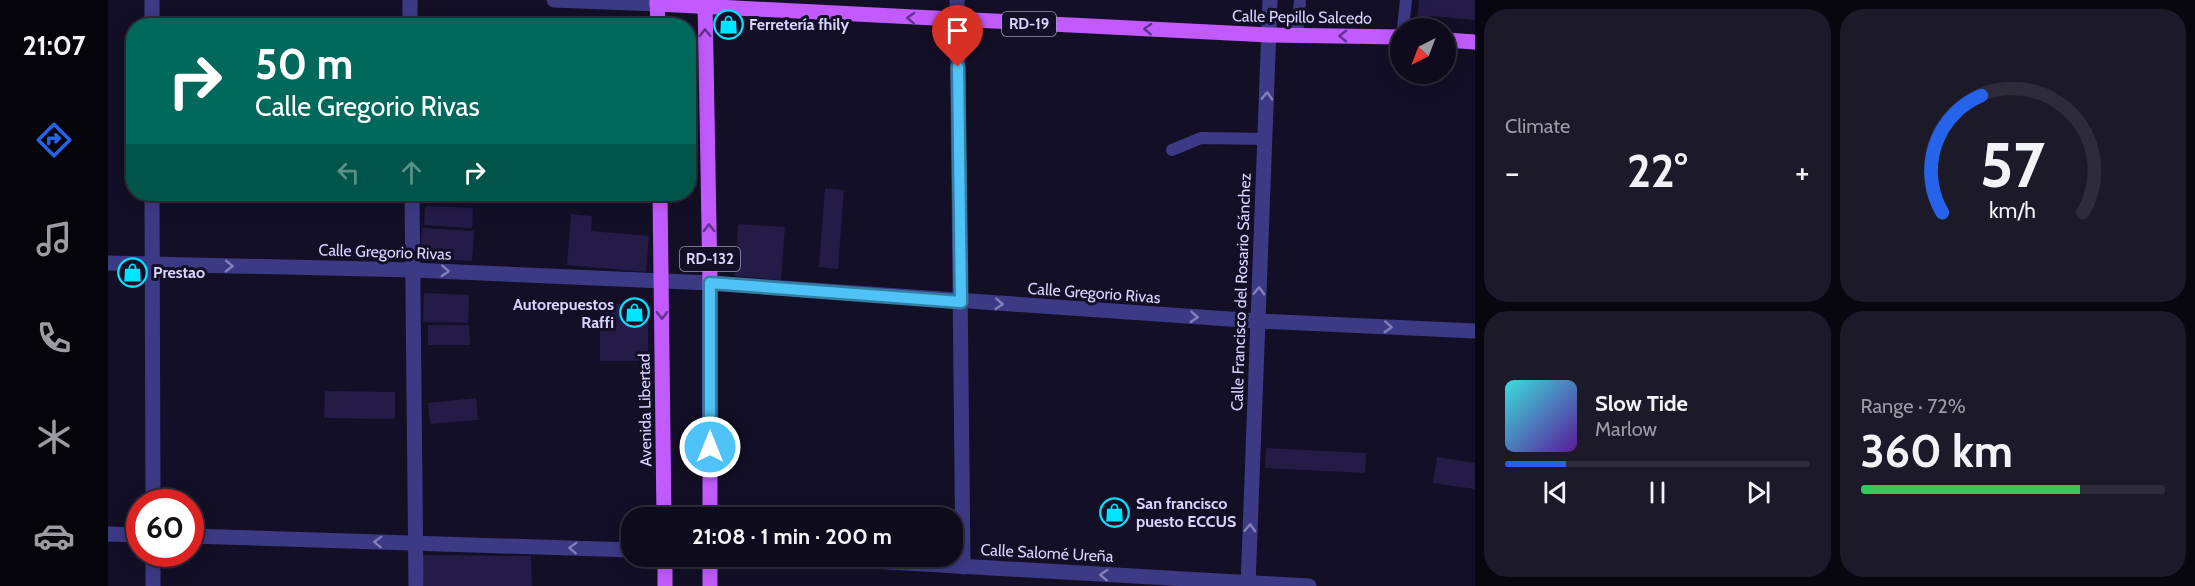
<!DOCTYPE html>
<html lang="en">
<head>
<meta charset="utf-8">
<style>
  :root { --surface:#0e0b1c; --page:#1c1929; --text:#f1f3f6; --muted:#9b9ba3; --line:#2e2b3b; --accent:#2563eb }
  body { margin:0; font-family:Cabin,sans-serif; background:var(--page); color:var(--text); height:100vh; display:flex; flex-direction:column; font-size:22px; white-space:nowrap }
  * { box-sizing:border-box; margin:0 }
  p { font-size:20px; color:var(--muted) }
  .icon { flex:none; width:33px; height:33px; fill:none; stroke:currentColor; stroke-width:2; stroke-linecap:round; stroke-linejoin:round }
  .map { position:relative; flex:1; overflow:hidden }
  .drawer { display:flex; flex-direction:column; gap:9px; padding:9px; background:#08060f; width:720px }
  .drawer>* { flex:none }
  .banner { position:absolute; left:18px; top:18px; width:570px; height:183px; border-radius:24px; box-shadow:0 3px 15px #0003,0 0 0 2px var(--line); background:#00695c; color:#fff; overflow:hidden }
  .needle { width:39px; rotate:222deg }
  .controls { position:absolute; left:1282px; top:18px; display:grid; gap:12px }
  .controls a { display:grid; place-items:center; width:66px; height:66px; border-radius:50%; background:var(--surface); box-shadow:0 3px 15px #0003,0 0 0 2px var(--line); font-size:30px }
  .speed { position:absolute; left:18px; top:489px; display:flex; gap:12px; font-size:30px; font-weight:700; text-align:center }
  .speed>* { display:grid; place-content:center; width:78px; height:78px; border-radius:50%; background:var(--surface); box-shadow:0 3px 15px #0003,0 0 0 2px var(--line); line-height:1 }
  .speed .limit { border:9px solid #d22; background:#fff; color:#111 }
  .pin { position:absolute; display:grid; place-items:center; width:51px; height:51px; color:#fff; margin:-62px -26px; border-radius:50% 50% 50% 0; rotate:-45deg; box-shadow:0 0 6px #0007 }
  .pin .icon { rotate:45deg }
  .me { position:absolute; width:66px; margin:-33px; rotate:0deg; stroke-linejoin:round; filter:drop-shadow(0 0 4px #0008) }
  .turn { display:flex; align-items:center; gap:21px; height:126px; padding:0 30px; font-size:27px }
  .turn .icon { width:78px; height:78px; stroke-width:2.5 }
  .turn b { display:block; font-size:42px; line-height:51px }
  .lanes { display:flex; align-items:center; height:57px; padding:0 30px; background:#0003; justify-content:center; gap:30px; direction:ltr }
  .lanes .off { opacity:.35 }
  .big { font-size:45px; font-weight:700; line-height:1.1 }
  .drawer .widget { flex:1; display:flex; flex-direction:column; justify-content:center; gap:9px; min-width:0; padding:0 21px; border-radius:24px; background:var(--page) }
  .drawer .dial { align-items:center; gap:0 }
  .dial svg { height:156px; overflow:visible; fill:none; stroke:var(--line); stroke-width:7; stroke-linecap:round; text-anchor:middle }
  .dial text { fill:var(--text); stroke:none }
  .song { display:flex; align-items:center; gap:18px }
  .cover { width:72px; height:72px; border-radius:9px; background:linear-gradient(135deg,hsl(180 70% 55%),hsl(270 70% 35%)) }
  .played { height:6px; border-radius:3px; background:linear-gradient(90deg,var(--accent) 20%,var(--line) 20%) }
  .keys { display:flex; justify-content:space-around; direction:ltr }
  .heat { display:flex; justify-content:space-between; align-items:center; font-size:33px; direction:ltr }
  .charge { height:9px; border-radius:4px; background:linear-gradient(90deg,#34c759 72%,var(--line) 0) }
  .drawer .tiles { flex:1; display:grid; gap:9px; grid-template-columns:repeat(2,1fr) }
  .trip { position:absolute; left:513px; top:507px; width:342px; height:60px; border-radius:24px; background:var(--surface); box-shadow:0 3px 15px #0003,0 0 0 2px var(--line); font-weight:700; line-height:60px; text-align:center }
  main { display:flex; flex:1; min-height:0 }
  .menu { display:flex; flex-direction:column; width:108px; justify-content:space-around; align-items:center; background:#06040b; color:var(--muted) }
  .menu .icon { width:42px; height:42px }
  .menu .selected { color:var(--accent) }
  .menu b { font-size:27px; color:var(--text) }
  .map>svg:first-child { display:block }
</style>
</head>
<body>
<main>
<nav class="menu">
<b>21:07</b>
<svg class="icon selected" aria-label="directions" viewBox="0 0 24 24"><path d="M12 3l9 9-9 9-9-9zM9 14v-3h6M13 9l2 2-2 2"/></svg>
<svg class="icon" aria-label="music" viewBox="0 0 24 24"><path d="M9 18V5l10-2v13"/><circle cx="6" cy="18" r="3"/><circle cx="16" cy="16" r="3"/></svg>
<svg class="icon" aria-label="phone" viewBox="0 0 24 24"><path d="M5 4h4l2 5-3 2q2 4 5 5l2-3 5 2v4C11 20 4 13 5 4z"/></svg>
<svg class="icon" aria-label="climate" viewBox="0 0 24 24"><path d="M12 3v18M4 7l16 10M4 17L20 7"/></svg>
<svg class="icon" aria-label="car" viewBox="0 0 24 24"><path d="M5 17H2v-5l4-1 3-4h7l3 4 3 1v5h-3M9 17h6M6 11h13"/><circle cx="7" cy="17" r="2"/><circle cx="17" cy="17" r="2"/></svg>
</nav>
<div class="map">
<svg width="1367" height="586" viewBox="0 0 1367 586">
  <rect width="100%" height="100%" fill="#130f26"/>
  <g fill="#241b47">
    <polygon points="1311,0 1367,0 1367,20 1323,16 1309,19"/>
    <polygon points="717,188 736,190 730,269 711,267"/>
    <polygon points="317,206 365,208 364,228 316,225"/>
    <polygon points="463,214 484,216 483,231 541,236 538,272 459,265"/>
    <polygon points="630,224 677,227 673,280 627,276"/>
    <polygon points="314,228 366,231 364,261 312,258"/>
    <polygon points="316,293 361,295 360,323 315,322"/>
    <rect x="492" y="304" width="48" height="57"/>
    <polygon points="320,325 361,325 362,345 320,345"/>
    <polygon points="217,391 287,392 287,419 216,418"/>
    <polygon points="368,398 370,420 322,424 320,403"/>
    <polygon points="1158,448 1258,453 1257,473 1157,468"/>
    <polygon points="1329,457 1367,463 1367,489 1325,483"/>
    <polygon points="313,555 423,556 424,586 316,586"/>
  </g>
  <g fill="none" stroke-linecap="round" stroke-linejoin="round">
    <g stroke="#3d3a85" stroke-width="12">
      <polyline points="1295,28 1298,0"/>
      <polyline points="1189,36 1192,0"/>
      <polyline points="1064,150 1093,138 1158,139"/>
    </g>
    <g stroke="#3d3a85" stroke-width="15">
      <polyline points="302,0 302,26"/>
      <polyline points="446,0 549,4"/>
      <polyline points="849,0 855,567"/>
      <polyline points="44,26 44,0"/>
      <polyline points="44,194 45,502"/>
      <polyline points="304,194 308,586"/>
      <polyline points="0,263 304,270 602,283 1150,321 1367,331"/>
      <polyline points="0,534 32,535"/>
      <polyline points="82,536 524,550"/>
      <polyline points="675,556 1201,586"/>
      <polyline points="45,586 45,554"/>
      <polyline points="1140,586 1162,0"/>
    </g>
    <g stroke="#c25bff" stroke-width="15">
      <polyline points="549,0 550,26"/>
      <polyline points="597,0 602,283 602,518"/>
      <polyline points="549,4 1161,35 1293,37"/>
      <polyline points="1338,40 1367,42"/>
      <polyline points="552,194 556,518"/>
      <polyline points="557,556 557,586"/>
      <polyline points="602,556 602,586"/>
    </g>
  </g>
  <defs><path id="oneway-chevron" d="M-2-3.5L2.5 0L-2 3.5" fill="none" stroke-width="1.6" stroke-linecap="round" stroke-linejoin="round" transform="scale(1.5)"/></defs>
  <g stroke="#623188">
    <use href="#oneway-chevron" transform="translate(803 18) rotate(-177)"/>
    <use href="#oneway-chevron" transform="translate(1040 29) rotate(-177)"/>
    <use href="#oneway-chevron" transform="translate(597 33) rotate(-91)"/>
    <use href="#oneway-chevron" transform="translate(1235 36) rotate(-179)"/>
    <use href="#oneway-chevron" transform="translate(601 228) rotate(-91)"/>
    <use href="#oneway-chevron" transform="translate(554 315) rotate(89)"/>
  </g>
  <g stroke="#837fbc">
    <use href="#oneway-chevron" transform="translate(1159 96) rotate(-88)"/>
    <use href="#oneway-chevron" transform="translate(121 266) rotate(1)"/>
    <use href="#oneway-chevron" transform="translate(337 271) rotate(3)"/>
    <use href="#oneway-chevron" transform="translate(1151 291) rotate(-88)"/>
    <use href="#oneway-chevron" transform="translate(891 304) rotate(4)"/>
    <use href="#oneway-chevron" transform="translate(1086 317) rotate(4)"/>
    <use href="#oneway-chevron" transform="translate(1280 327) rotate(3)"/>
    <use href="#oneway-chevron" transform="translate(1142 528) rotate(-88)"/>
    <use href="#oneway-chevron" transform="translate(270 542) rotate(-178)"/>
    <use href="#oneway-chevron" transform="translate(465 548) rotate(-178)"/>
    <use href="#oneway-chevron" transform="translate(996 575) rotate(-177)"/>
  </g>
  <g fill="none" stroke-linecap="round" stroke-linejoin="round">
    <defs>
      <polyline id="route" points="602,447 602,283 853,302 850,67"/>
    </defs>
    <use href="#route" stroke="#337fa1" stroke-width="15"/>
    <use href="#route" stroke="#4fc3f7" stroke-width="10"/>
  </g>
  <defs>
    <symbol id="shop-ring" viewBox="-11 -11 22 22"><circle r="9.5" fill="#130f26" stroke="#00e5ff" stroke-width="1.5"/><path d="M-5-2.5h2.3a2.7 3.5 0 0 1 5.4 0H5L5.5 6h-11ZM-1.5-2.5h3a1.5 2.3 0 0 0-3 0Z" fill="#00e5ff"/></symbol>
  </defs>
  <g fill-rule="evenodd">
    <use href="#shop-ring" x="604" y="8" width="33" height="33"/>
    <use href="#shop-ring" x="8" y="256" width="33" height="33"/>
    <use href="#shop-ring" x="510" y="296" width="33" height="33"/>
    <use href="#shop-ring" x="990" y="496" width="33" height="33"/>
  </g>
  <g text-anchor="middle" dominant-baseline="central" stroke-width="6" stroke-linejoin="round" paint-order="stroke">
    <g fill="#130f26" stroke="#9e99be" stroke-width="1.5">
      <rect x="894" y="12" width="54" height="24" rx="4.5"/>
      <rect x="572" y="247" width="60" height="24" rx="4.5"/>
    </g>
    <g font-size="15" font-weight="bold" fill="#d9d4ff">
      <text x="921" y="24">RD-19</text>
      <text x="602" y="259">RD-132</text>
    </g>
    <g font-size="16" fill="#d9d4ff" stroke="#130f26">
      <text transform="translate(1194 17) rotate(1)">Calle Pepillo Salcedo</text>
      <text transform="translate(277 252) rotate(2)">Calle Gregorio Rivas</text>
      <text transform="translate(1133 292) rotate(-88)">Calle Francisco del Rosario Sánchez</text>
      <text transform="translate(986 293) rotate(4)">Calle Gregorio Rivas</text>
      <text transform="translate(537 410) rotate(-91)">Avenida Libertad</text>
      <text transform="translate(939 553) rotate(3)">Calle Salomé Ureña</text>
    </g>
    <g font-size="16" font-weight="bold" fill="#d9d4ff" stroke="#130f26" text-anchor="start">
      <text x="641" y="24">Ferretería fhily</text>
      <text x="45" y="272">Prestao</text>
      <text x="506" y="304" text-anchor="end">Autorepuestos<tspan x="506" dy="18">Raffi</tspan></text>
      <text x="1028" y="503">San francisco<tspan x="1028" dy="18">puesto ECCUS</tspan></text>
    </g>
  </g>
</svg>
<div class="controls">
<a><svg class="needle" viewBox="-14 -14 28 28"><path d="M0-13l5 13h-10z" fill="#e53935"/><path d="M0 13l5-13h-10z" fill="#9b9ba3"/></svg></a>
</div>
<div class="speed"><div class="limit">60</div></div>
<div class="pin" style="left:850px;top:67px;background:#d93025"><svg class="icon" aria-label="arrive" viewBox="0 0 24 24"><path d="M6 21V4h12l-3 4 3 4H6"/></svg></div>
<svg class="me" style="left:602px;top:447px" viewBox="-20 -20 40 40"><circle r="17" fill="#4fc3f7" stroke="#fff" stroke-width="3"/><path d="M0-11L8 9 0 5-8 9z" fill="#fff"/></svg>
<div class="trip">21:08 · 1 min · 200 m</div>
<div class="banner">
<div class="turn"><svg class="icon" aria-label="right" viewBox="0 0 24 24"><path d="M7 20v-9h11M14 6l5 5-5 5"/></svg><div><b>50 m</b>Calle Gregorio Rivas</div></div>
<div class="lanes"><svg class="icon off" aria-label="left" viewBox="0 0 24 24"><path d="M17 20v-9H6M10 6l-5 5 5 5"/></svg><svg class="icon off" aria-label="ahead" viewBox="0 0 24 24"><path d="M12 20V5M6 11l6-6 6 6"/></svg><svg class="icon" aria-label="right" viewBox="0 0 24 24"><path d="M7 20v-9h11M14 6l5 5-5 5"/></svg></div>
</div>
</div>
<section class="drawer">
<div class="tiles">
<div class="widget"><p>Climate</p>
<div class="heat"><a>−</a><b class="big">22°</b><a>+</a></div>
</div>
<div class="widget dial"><svg viewBox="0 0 100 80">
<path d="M14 69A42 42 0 1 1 86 69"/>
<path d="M14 69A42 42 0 0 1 34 9" stroke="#2563eb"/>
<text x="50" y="56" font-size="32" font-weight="700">57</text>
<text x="50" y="72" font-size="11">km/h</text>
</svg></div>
<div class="widget">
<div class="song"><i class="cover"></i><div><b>Slow Tide</b><p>Marlow</p></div></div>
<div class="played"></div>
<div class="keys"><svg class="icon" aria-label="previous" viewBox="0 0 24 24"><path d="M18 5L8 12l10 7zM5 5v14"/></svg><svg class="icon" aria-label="pause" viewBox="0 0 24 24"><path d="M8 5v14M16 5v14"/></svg><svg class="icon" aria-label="next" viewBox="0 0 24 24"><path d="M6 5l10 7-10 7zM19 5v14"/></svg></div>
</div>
<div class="widget"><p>Range · 72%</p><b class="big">360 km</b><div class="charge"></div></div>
</div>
</section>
</main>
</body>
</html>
